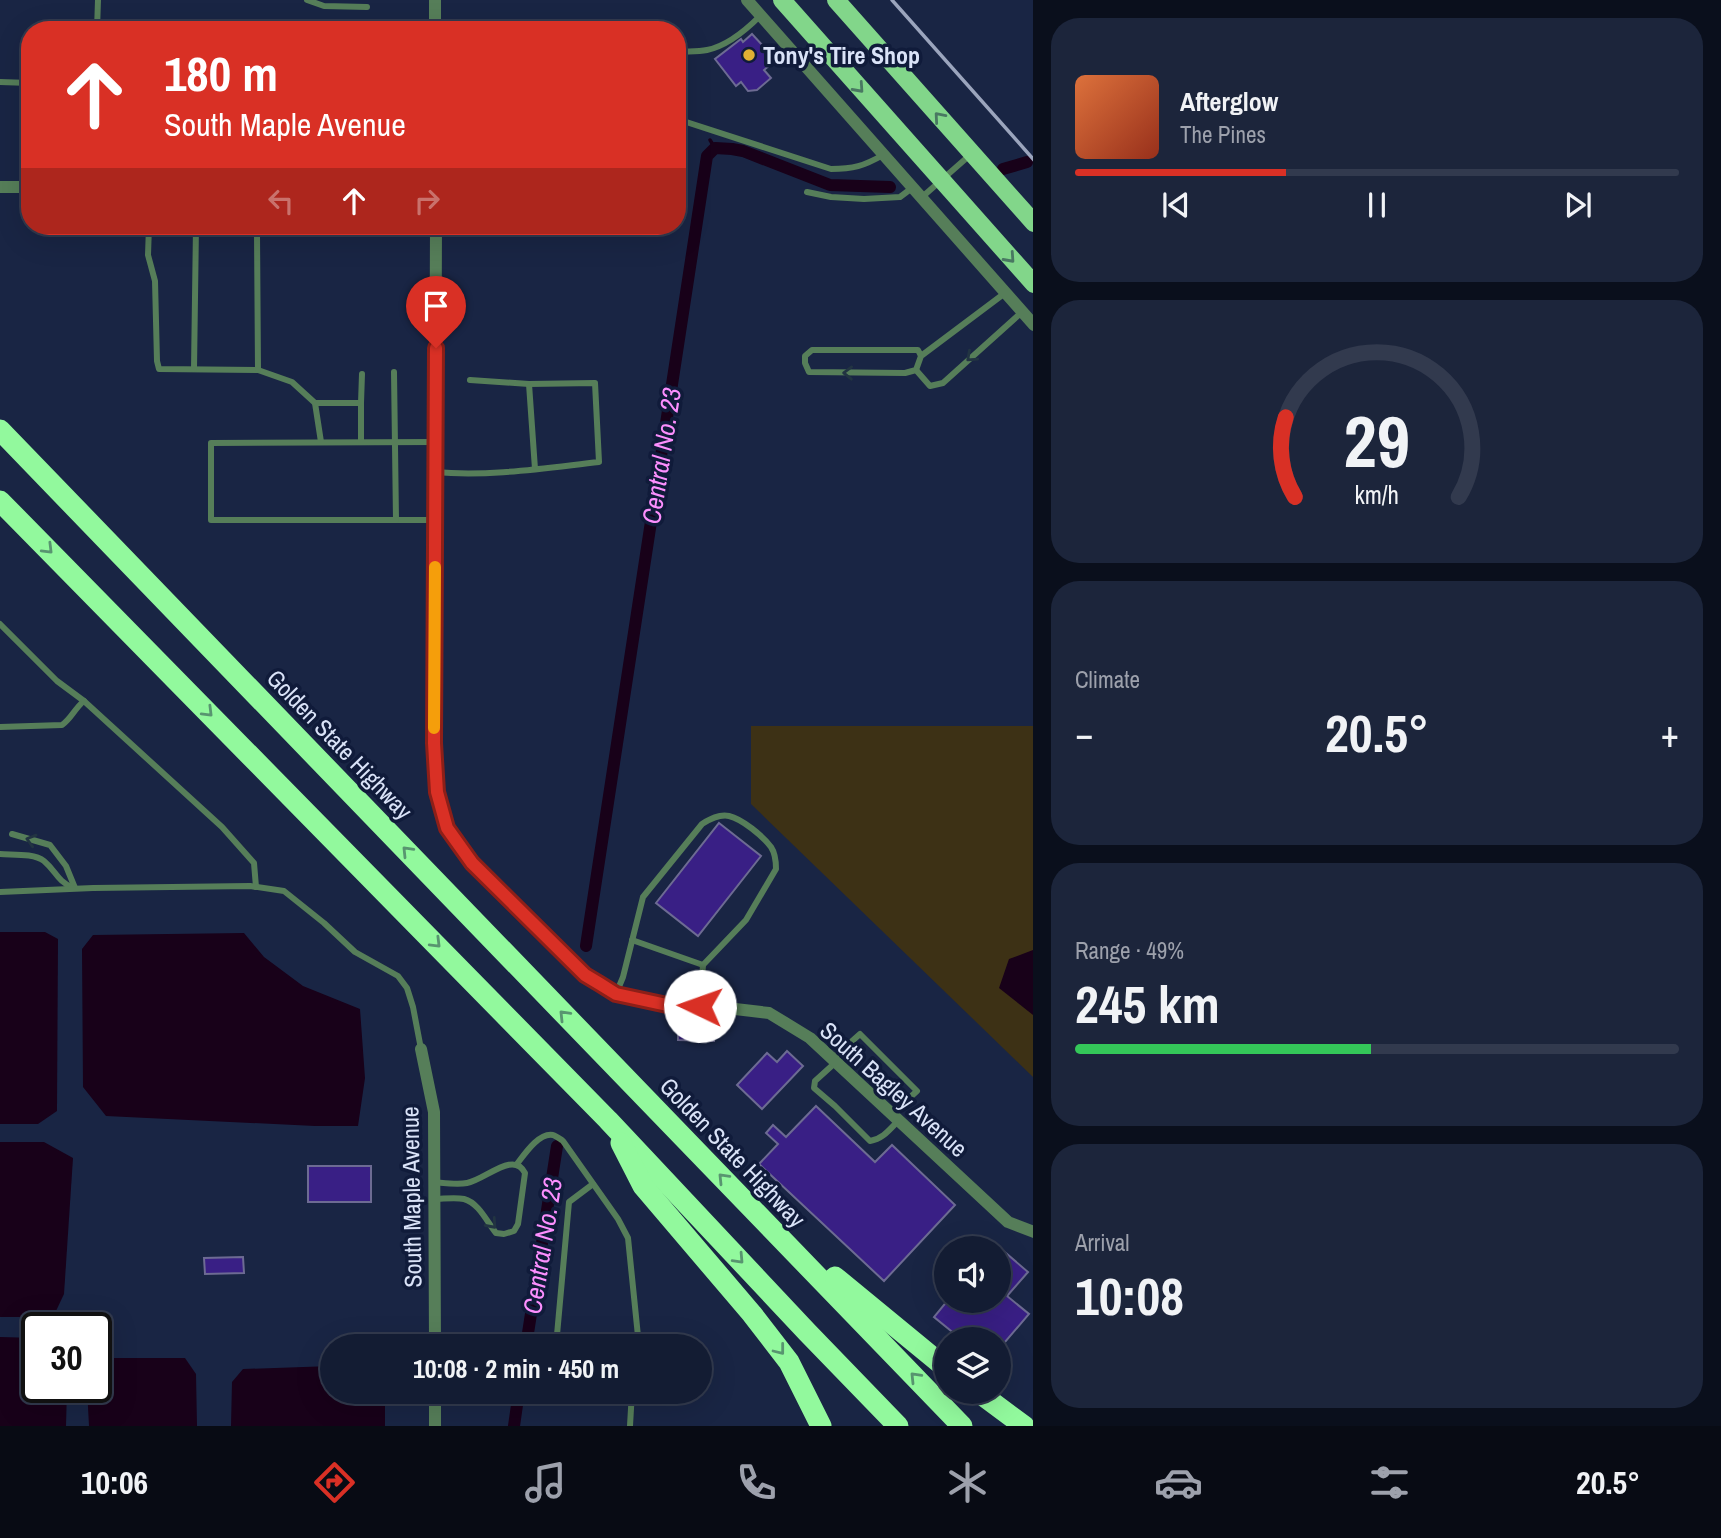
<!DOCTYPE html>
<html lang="en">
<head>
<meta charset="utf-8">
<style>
  :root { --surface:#131c33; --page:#1c253b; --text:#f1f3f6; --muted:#9da1ac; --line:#323a4e; --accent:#d93025 }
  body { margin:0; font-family:"Archivo Narrow",sans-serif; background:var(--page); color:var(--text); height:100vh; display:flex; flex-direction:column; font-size:26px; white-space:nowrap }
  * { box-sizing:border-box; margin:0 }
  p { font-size:23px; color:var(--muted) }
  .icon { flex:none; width:38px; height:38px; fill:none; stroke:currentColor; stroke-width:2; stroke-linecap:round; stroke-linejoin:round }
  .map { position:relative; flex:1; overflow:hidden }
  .panel { display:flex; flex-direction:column; gap:18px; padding:18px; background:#0a0f1c; width:688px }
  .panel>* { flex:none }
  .guide { position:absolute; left:21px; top:21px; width:665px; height:214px; border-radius:28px; box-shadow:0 7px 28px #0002,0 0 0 2px var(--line); background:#d93025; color:#fff; overflow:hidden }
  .tools { position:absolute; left:934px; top:1236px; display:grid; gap:14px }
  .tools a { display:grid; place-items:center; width:77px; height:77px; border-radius:50%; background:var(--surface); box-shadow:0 7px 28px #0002,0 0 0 2px var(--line); font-size:35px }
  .speed { position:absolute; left:21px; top:1312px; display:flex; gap:14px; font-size:35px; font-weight:700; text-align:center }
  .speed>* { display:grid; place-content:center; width:91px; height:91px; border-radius:50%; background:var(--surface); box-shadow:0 7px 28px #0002,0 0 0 2px var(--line); line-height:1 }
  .speed .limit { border:4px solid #111; border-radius:10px; background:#fff; color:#111 }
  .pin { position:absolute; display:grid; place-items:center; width:60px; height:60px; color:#fff; margin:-72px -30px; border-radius:50% 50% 50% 0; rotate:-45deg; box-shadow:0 0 7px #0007 }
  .pin .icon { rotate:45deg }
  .me { position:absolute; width:77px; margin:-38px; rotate:273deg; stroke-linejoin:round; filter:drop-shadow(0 0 5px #0008) }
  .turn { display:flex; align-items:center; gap:24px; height:147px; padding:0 28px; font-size:32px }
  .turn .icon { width:91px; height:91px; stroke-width:2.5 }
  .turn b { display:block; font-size:49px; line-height:60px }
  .lanes { display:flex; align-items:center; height:66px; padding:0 28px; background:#0003; justify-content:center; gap:35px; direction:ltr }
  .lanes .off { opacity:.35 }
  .big { font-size:52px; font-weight:700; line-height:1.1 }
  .panel .tile { flex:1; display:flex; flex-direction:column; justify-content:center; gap:10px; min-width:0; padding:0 24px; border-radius:28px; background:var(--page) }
  .panel .dial { align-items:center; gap:0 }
  .dial svg { height:182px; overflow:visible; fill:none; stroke:var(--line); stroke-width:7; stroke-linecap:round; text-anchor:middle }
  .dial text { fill:var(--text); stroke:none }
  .song { display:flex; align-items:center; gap:21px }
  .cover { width:84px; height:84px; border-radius:10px; background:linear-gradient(135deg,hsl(20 70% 55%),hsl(10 70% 35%)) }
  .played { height:7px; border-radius:4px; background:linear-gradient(90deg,var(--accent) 35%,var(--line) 35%) }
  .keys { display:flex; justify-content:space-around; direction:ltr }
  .heat { display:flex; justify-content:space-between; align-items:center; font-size:38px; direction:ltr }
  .charge { height:10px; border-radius:5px; background:linear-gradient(90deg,#34c759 49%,var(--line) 0) }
  .trip { position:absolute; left:320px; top:1334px; width:392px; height:70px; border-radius:35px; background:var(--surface); box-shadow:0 7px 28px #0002,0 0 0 2px var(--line); font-weight:700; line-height:70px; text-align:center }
  .dock { display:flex; height:112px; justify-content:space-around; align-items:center; background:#080b14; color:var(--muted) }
  .dock .icon { width:49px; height:49px }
  .dock .active { color:var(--accent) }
  .dock b { font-size:32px; color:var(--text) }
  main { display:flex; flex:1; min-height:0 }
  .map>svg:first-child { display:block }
</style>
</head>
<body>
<main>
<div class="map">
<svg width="1034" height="1426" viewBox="0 0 1034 1426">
  <rect width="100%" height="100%" fill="#192544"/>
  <polygon fill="#3d3115" points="751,726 1033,726 1033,1077 751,804"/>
  <g fill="#180119">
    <polygon points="0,932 45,932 58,939 57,1111 38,1124 0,1124"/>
    <polygon points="244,933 264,957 303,986 360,1009 365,1078 358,1126 315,1126 106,1116 83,1087 82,949 93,935"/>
    <polygon points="1033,950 1034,950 1033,1015 999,988 1009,959"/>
    <polygon points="0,1142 44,1142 73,1158 64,1294 56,1311 36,1317 0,1317"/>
    <polygon points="0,1337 37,1338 37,1388 67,1388 66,1426 0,1426"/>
    <polygon points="106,1358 185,1358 196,1374 197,1426 89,1426 87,1388 96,1388 96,1364"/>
    <polygon points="332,1366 332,1391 385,1391 385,1426 231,1426 232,1382 243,1369"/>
  </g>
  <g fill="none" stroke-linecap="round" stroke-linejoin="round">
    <polyline stroke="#180119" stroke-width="3.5" points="710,140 715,148"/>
    <g stroke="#180119" stroke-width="12">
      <polyline points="1003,169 1027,162"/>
      <polyline points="586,946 707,156 715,148 732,149 743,151 830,185 890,187"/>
      <polyline points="526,1346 557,1146"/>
      <polyline points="514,1426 519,1391"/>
    </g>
  </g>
  <g fill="#391f85" stroke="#6d6b93" stroke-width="2">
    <polygon points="752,34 776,60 764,70 771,78 757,90 748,91 741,82 736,86 715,59 741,39 743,42"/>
    <polygon points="719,823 761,856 698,936 656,903"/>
    <polygon points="678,1025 714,1025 714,1041 678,1040"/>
    <polygon points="787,1051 803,1066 762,1109 737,1085 767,1053 777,1062"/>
    <polygon points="816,1106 875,1162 892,1145 955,1205 884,1281 759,1164 778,1144 766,1133 773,1125 786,1137"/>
    <rect x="308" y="1166" width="63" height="36"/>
    <polygon points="1000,1248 1028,1272 1007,1296 1029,1314 999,1349 999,1339 961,1339 934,1317 948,1300 999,1300"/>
    <polygon points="243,1257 244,1273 205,1274 204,1258"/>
  </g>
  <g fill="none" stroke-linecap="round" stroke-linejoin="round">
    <g stroke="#567e59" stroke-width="6">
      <polyline points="307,0 324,6 367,7"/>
      <polyline points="436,26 472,30"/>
      <polyline points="97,30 98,0"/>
      <path d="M677,52c10,-1 20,0 30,-2 20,-4 39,-20 53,-34"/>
      <polyline points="0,82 30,83"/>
      <path d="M677,119l154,50c22,0 33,-3 52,-14"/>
      <polyline points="807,192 831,197 864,199 900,197 912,188"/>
      <polyline points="921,198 970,155"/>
      <polyline points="149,226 148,255 155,281 157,361 159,369 258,370 292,382 315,403 321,442"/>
      <polyline points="253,226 257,233 258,370"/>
      <polyline points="921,356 918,350 812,350 805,356 805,363 809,372 905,373 916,370 921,356 1005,293"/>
      <polyline points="194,369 196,226"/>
      <polyline points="916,370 930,386 943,383 1022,312"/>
      <polyline points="394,372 396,520 435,520"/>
      <polyline points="529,384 535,469"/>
      <polyline points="315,403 361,403 361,442"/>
      <polyline points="361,403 362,374"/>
      <path d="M435,472c54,5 110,-4 164,-10l-4,-79 -66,1 -59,-4"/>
      <polyline points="396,520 211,520 211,443 435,442"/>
      <path d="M0,624l57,57 27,20c-9,7 -13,18 -22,24l-62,2"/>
      <polyline points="84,701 222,827 254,863 256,887"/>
      <polyline points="12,834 50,845 66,866 75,888"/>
      <path d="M0,854c13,1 34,-1 44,7 13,11 12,19 29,27"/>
      <polyline points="0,892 93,888 250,886 284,891 324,923 355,952 398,976 407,988 413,1007 421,1049"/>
      <polyline points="632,940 703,965"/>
      <path d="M616,994l7,-17 20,-80 59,-73c8,-5 17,-10 27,-8 13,3 34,20 42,31 4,6 5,14 5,22l-30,51 -43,45 -3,41"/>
      <polyline points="832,1059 860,1034 917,1091 892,1114"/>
      <path d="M836,1062l-21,19 -1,7 21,18 35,35c13,-2 20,-12 29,-21"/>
      <path d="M517,1164c7,-9 22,-32 36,-29 1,0 9,5 10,6l55,78 10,19 11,108"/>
      <path d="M434,1182c11,1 23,3 33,1 18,-3 47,-33 58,-10l-7,51 -4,7 -10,3 -8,-1c-9,-11 -17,-30 -32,-34 -9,-2 -21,0 -30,0"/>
      <polyline points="556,1346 569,1202 593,1184"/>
      <polyline points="551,1396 551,1391"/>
      <polyline points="630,1426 632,1391"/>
    </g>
    <g stroke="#567e59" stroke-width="12">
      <polyline points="435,0 435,30"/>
      <polyline points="747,0 1034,325"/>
      <polyline points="0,187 30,187"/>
      <polyline points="436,226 434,743 437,792 447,828 472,863 585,975 616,994 667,1005 718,1007 769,1013 810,1038 1008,1222 1034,1232"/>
      <polyline points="421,1049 434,1112 435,1346"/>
      <polyline points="435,1391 435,1426"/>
    </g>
    <g stroke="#82d68a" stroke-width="18">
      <polyline points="782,0 1034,284"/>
      <polyline points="836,0 1034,223"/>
    </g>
    <g stroke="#92f99d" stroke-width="21">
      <polyline points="0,430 962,1426"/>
      <polyline points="0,501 608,1120 807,1332 898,1426"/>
      <polyline points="621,1143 643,1186 752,1314 789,1362 821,1426"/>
      <polyline points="835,1277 947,1369"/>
      <polyline points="977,1391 1024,1426"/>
    </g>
    <polyline stroke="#9ba5bd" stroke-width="3.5" points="892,0 1034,160"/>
  </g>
  <defs><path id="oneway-chevron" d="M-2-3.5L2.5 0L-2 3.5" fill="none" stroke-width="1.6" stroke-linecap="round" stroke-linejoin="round" transform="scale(1.75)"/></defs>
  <g stroke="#497862">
    <use href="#oneway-chevron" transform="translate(859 88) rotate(48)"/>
    <use href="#oneway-chevron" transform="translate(939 117) rotate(-131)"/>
    <use href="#oneway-chevron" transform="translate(1010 258) rotate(48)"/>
  </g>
  <g stroke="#223442">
    <use href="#oneway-chevron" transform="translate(971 357) rotate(138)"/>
    <use href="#oneway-chevron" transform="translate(848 373) rotate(-179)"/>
    <use href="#oneway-chevron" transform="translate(31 840) rotate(-164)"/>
    <use href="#oneway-chevron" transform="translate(492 1224) rotate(48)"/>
  </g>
  <g stroke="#589570">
    <use href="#oneway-chevron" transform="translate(48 549) rotate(45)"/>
    <use href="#oneway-chevron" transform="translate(208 712) rotate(45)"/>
    <use href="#oneway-chevron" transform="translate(407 851) rotate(-134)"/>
    <use href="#oneway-chevron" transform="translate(436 943) rotate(45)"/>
    <use href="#oneway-chevron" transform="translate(564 1015) rotate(-134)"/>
    <use href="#oneway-chevron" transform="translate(723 1178) rotate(-134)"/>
    <use href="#oneway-chevron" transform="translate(739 1259) rotate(47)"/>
    <use href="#oneway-chevron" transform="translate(780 1350) rotate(52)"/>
    <use href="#oneway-chevron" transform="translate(915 1377) rotate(-134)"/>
  </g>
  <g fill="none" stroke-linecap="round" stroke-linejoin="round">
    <defs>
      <polyline id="route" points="436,348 434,743 437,792 447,828 472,863 585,975 600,984 616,994 667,1005 700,1006"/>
    </defs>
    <use href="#route" stroke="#8d1f18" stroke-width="18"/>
    <use href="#route" stroke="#d93025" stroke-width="12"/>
    <polyline stroke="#f59e0b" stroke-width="12" points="434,728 435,567"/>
  </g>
  <circle fill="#e0b034" stroke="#101b3a" stroke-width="2.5" cx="749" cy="55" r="7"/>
  <g text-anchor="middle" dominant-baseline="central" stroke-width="7" stroke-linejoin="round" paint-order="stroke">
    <g font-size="24" font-weight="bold" fill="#dae3f8" stroke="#101b3a" text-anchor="start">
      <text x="763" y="55">Tony's Tire Shop</text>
    </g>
    <g font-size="24" fill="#dae3f8" stroke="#101b3a">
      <text transform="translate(340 744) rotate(46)">Golden State Highway</text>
      <text transform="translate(894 1089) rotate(42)">South Bagley Avenue</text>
      <text transform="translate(733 1152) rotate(46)">Golden State Highway</text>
      <text transform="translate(411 1197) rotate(-91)">South Maple Avenue</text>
    </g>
    <g font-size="26" font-style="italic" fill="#fc8ffe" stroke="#101b3a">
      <text transform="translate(661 456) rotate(-81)">Central No. 23</text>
      <text transform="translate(542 1246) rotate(-81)">Central No. 23</text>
    </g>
  </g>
</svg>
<div class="tools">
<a><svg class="icon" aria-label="sound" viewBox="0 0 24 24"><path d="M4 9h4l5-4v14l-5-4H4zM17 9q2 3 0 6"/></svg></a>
<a><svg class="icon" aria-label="layers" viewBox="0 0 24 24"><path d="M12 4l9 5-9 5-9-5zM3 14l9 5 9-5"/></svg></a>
</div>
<div class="speed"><div class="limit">30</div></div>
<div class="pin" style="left:436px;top:348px;background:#d93025"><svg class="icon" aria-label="arrive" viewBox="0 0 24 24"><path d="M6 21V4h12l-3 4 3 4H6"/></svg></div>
<svg class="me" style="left:700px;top:1006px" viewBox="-20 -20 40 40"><circle r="19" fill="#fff"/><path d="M0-13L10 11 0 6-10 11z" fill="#d93025"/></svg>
<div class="trip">10:08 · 2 min · 450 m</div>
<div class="guide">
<div class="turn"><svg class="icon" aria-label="ahead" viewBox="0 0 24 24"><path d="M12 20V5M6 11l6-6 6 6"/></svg><div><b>180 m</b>South Maple Avenue</div></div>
<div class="lanes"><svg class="icon off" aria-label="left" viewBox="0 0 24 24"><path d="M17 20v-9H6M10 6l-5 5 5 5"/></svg><svg class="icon" aria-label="ahead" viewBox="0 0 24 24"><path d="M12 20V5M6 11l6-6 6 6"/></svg><svg class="icon off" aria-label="right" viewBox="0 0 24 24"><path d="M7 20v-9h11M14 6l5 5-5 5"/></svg></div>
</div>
</div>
<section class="panel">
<div class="tile">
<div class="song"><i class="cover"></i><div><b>Afterglow</b><p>The Pines</p></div></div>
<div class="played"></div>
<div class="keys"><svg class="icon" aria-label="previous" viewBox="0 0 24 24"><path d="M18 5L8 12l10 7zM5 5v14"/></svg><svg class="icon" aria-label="pause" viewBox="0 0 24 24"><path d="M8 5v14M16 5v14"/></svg><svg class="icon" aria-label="next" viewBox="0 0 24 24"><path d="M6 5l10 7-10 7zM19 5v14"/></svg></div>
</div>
<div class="tile dial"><svg viewBox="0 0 100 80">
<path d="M14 69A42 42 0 1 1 86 69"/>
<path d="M14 69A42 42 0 0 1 10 34" stroke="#d93025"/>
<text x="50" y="56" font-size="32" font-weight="700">29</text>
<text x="50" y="72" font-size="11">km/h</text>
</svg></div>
<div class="tile"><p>Climate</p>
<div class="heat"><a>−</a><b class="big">20.5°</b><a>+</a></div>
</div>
<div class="tile"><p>Range · 49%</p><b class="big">245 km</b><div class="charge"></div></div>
<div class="tile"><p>Arrival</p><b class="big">10:08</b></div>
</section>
</main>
<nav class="dock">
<b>10:06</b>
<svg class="icon active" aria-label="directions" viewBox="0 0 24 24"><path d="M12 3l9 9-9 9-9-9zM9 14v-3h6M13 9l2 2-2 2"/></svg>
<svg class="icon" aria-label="music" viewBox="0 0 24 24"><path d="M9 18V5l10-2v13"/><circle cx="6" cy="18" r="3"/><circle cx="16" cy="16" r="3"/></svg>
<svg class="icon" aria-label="phone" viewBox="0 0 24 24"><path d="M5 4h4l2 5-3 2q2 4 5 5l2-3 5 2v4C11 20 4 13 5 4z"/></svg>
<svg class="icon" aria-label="climate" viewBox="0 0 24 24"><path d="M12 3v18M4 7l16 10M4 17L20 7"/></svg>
<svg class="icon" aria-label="car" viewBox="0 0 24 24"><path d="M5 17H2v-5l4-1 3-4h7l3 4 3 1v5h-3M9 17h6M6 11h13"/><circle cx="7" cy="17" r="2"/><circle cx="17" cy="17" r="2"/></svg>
<svg class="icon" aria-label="filters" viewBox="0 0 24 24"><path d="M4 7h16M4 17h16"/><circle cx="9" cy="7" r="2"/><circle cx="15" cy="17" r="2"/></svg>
<b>20.5°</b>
</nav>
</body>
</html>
